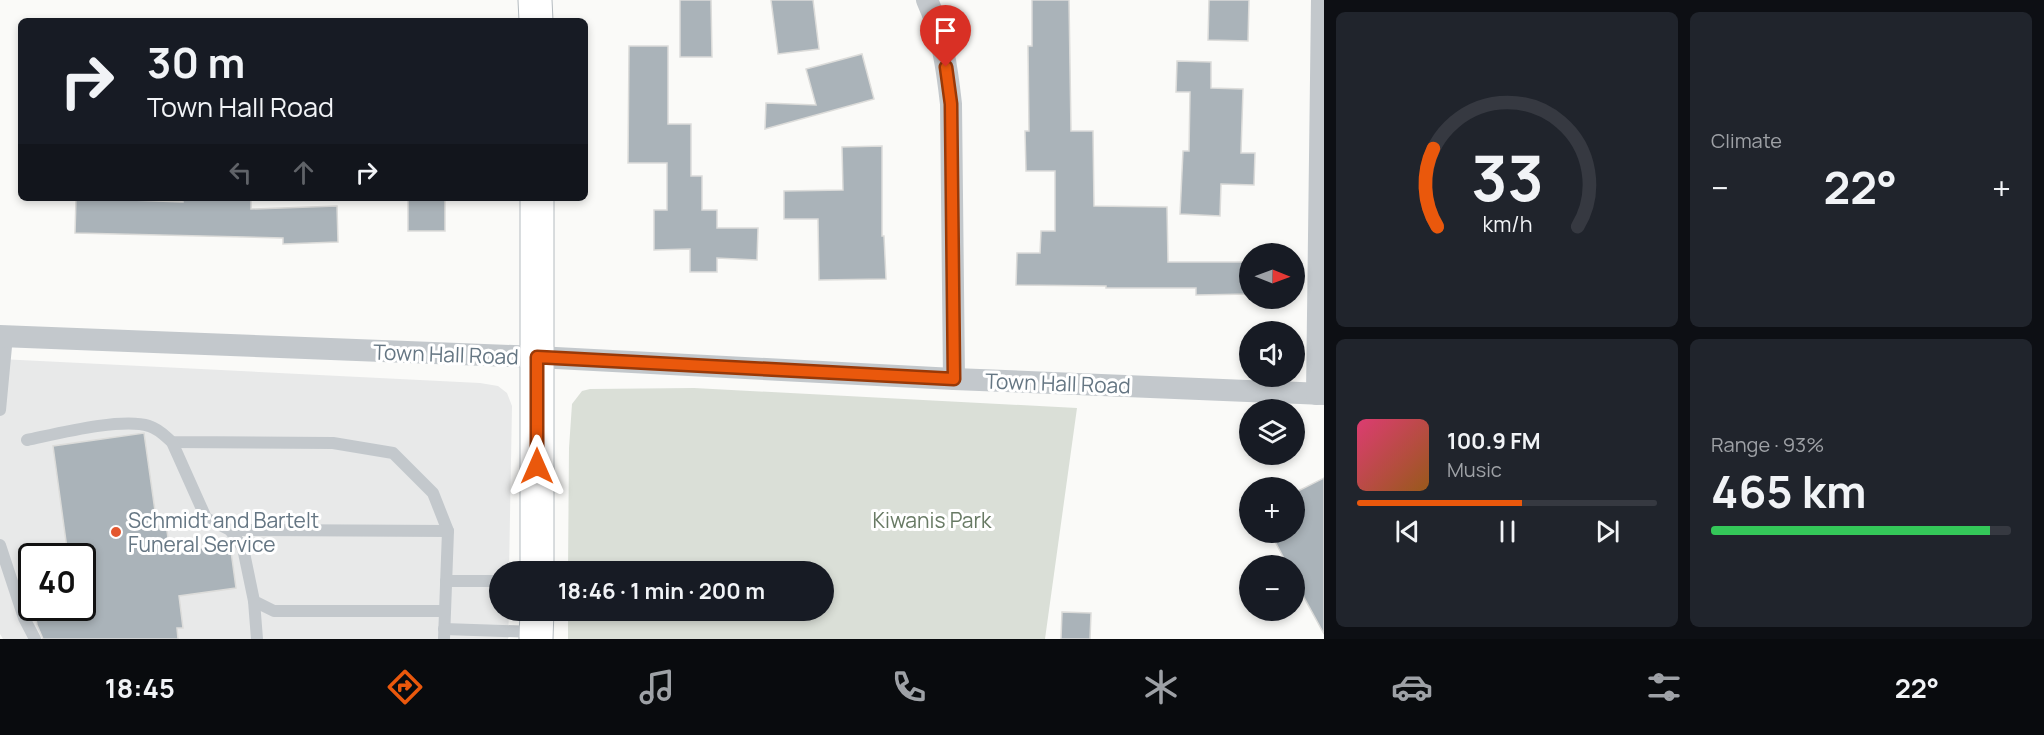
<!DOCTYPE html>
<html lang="en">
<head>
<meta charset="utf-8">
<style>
  :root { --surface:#171b24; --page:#20242c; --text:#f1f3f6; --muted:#9ea1a6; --line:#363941; --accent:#ea580c }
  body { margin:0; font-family:Manrope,sans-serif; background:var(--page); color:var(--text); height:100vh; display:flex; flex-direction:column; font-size:22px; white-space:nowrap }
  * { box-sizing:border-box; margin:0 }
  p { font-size:20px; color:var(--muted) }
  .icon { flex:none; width:33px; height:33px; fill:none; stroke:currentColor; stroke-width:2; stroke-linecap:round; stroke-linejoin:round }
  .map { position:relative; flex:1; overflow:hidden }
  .side { display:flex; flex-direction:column; gap:12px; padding:12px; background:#0d0f14; width:720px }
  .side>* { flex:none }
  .hud { position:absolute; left:18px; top:18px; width:570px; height:183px; border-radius:9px; box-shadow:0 3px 9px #0003; background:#171b24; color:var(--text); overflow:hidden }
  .needle { width:39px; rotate:91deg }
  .tools { position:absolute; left:1239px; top:243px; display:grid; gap:12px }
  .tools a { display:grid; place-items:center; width:66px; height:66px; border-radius:50%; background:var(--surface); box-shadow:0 3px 9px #0003; font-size:30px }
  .speed { position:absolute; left:18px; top:543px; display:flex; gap:12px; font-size:30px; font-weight:700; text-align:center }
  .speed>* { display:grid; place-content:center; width:78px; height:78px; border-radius:50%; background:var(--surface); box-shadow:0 3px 9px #0003; line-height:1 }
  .speed .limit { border:3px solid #111; border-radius:9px; background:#fff; color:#111 }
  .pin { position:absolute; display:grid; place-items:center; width:51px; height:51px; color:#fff; margin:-62px -26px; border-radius:50% 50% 50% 0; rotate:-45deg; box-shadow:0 0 6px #0007 }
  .pin .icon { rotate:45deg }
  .me { position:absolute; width:66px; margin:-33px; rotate:0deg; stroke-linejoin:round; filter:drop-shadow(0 0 4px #0008) }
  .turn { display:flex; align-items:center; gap:21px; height:126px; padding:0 30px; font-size:27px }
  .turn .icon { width:78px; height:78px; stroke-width:2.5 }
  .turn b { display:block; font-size:42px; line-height:51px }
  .lanes { display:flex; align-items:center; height:57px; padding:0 30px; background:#0003; justify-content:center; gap:30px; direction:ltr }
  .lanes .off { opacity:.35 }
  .big { font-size:45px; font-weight:700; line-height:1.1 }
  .side .tile { flex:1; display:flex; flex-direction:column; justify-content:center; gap:9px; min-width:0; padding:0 21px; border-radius:9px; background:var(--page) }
  .side .dial { align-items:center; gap:0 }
  .dial svg { height:156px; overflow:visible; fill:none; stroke:var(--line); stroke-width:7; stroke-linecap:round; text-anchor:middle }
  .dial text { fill:var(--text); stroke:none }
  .song { display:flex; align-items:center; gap:18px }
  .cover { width:72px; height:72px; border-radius:9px; background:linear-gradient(135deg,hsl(340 70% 55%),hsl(30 70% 35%)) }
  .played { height:6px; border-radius:3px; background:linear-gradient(90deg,var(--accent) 55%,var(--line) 55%) }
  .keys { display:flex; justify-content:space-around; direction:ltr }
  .heat { display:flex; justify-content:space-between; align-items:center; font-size:33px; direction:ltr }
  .charge { height:9px; border-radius:4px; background:linear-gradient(90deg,#34c759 93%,var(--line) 0) }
  .side .tiles { flex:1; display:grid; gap:12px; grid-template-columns:repeat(2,1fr) }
  .trip { position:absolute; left:489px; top:561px; width:345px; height:60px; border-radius:30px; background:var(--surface); box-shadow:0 3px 9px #0003; font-weight:700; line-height:60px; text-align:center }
  .tabs { display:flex; height:96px; justify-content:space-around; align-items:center; background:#090b0e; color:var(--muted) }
  .tabs .icon { width:42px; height:42px }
  .tabs .current { color:var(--accent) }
  .tabs b { font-size:27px; color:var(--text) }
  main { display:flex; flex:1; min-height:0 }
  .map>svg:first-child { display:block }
</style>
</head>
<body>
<main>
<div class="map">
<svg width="1324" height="639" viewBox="0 0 1324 639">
  <rect width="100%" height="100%" fill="#fafaf8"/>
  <path fill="#e8e9e9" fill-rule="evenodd" d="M0,359l480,24 18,3 9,7 5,13 -3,165 -9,1v38l9,1 -1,28h-505l-3,-5zM32,556h50v52h-50z"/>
  <polygon fill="#dadfd7" points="694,388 1077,408 1045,639 568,639 568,611 824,610 824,572 568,571 569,448 572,404 582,391 590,389"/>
  <g fill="#aab3b9" stroke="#dcdcda" stroke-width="1.5">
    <polygon points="680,0 711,0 712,57 680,57"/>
    <polygon points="771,0 813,0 819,49 778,54"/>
    <polygon points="1032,0 1069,0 1071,131 1093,131 1094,206 1167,207 1168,262 1250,262 1250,294 1196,295 1196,288 1106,288 1106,286 1016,285 1017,253 1040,253 1041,231 1055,231 1055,171 1026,171 1025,131 1029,131 1028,46 1032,46"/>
    <polygon points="1209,0 1249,0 1248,41 1208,40"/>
    <polygon points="629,46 668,46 668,124 691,124 691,176 702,176 702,210 717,210 717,228 758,228 757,260 717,258 717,272 690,272 690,249 654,250 654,210 667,210 667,163 628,163"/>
    <polygon points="862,54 874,99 765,129 766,103 816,105 806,69"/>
    <polygon points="1177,61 1211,62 1211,88 1243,89 1241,153 1255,153 1254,185 1221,184 1220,216 1180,214 1183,151 1189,151 1190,92 1176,92"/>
    <polygon points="882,146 882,236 884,236 886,279 819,280 818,219 784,219 784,191 843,190 842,147"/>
    <polygon points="76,198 183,202 183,198 251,198 251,209 337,206 338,242 283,244 283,238 75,233"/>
    <rect x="408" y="198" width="37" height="33"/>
    <polygon points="144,433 157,525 166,524 170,552 230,544 236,588 179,596 183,628 177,628 178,639 43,639 37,625 34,608 82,608 82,556 68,556 53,446"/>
    <polygon points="1324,478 1324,634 1294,579 1294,566 1288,566 1270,532 1294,532 1294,493"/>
    <polygon points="1062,612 1091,613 1090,639 1061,639"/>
  </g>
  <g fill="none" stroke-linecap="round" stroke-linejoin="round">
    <defs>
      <g id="secondary">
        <polyline points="535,0 536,21"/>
        <polyline points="537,198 537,572"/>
        <polyline points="536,639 537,610"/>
      </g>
    </defs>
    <use href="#secondary" stroke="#b3babf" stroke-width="35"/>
    <g stroke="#c3c8cc" stroke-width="12">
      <polyline points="0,410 7,336"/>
      <path d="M27,440c29,-6 95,-23 122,-14 10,3 16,10 23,16l161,1 60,10 40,40 15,38 -4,108"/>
      <polyline points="172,442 206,518 230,530 243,548 254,601 274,611 445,611"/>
      <polyline points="230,530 448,531"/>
      <polyline points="0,545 24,618 35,639"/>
      <polyline points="446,581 500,581"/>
      <polyline points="254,601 257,639"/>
      <polyline points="444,629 536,632"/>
    </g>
    <g stroke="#c3c8cc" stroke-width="22">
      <path d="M927,0c15,33 20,68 24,104l3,275"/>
      <polyline points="0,336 537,357 954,379 1324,394"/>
      <polyline points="1317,394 1322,0"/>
    </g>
    <use href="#secondary" stroke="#fff" stroke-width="33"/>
  </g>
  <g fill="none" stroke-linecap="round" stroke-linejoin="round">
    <defs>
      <polyline id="route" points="537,466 537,357 954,379 951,104 946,67"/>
    </defs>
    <use href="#route" stroke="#983908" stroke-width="15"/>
    <use href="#route" stroke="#ea580c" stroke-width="10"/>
  </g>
  <circle fill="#e4572e" stroke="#fff" stroke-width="2" cx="116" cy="532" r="6"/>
  <g text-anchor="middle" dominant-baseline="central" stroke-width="6" stroke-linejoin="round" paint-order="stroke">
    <g font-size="21" fill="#657683" stroke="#fff">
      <text transform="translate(446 354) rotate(2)">Town Hall Road</text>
      <text transform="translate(1058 383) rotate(2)">Town Hall Road</text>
    </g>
    <g font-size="21" fill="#657683" stroke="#fff" text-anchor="start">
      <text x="128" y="520">Schmidt and Bartelt<tspan x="128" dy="24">Funeral Service</tspan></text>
    </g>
    <g font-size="21" fill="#687a64" stroke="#fff">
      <text x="932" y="520">Kiwanis Park</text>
    </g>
  </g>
</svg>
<div class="tools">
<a><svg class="needle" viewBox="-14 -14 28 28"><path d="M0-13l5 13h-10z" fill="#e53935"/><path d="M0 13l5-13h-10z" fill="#9ea1a6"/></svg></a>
<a><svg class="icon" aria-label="sound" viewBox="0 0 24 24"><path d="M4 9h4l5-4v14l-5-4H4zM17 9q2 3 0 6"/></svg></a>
<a><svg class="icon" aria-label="layers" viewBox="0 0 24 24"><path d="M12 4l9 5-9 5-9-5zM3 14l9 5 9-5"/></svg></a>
<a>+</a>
<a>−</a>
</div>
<div class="speed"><div class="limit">40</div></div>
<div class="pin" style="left:946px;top:67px;background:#d93025"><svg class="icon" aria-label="arrive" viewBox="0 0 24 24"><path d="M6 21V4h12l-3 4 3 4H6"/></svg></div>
<svg class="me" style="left:537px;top:466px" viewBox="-20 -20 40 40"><path d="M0-17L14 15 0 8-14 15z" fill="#ea580c" stroke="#fff" stroke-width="4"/></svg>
<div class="trip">18:46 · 1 min · 200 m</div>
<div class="hud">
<div class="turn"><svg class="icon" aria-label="right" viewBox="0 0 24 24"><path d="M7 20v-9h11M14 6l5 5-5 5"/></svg><div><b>30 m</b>Town Hall Road</div></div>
<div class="lanes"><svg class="icon off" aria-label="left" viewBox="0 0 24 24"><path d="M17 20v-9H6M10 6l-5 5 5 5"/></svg><svg class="icon off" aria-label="ahead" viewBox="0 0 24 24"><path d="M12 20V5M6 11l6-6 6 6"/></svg><svg class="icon" aria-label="right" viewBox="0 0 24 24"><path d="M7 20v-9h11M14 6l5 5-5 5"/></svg></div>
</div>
</div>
<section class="side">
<div class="tiles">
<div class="tile dial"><svg viewBox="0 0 100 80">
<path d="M14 69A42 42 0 1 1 86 69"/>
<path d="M14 69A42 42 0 0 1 12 29" stroke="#ea580c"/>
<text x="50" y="56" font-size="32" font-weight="700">33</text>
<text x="50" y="72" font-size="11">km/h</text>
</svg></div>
<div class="tile"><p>Climate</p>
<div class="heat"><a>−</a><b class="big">22°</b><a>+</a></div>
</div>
<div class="tile">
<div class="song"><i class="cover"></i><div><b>100.9 FM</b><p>Music</p></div></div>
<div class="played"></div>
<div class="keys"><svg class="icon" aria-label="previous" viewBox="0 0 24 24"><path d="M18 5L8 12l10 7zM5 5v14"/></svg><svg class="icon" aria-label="pause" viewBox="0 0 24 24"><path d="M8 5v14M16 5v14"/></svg><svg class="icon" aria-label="next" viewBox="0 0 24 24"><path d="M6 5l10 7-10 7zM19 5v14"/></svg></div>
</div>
<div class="tile"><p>Range · 93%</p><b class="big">465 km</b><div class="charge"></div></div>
</div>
</section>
</main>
<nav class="tabs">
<b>18:45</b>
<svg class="icon current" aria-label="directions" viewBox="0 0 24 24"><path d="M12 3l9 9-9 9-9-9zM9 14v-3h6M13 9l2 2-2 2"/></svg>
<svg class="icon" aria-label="music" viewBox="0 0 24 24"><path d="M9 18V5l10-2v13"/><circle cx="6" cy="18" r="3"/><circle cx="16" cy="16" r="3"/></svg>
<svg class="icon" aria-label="phone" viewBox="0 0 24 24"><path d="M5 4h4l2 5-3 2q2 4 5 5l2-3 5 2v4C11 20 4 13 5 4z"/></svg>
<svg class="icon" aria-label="climate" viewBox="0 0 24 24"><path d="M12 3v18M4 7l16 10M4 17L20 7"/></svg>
<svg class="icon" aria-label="car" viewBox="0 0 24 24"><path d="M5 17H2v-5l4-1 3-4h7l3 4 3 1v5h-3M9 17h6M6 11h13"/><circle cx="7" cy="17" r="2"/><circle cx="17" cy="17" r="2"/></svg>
<svg class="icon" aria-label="filters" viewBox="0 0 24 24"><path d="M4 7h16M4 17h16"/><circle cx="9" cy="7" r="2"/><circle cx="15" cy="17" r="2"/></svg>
<b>22°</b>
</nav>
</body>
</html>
